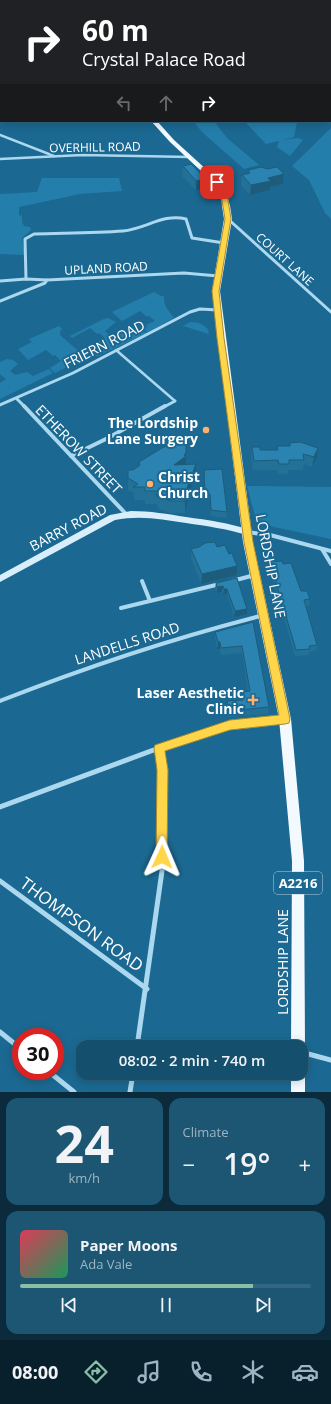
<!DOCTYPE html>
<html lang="en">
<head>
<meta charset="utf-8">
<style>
  :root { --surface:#144f6e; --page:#1d5673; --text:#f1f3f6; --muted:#9db5c2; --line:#336681; --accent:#8abfa5 }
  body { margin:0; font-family:"Open Sans",sans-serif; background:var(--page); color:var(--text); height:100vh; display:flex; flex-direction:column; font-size:15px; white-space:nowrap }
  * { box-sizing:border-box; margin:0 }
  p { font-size:13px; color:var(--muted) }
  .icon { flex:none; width:22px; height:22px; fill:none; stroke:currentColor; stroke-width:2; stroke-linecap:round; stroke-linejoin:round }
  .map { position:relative; height:1092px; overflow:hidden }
  .side { display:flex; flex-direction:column; gap:6px; padding:6px; background:#0b2b3c; flex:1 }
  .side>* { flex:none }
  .top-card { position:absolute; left:0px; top:0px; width:331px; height:122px; box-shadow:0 2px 10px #0003,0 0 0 1px var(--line); background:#202124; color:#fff; overflow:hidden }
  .speed { position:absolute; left:12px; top:1028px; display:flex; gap:8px; font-size:20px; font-weight:700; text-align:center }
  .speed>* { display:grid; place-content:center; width:52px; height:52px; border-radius:50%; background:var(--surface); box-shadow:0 2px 10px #0003,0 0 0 1px var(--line); line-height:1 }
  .speed .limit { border:6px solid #d22; background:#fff; color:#111 }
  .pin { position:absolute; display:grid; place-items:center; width:34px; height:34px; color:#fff; margin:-17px; border-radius:8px; box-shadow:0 2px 6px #0006 }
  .me { position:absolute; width:44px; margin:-22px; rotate:1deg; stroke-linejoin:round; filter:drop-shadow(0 0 3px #0008) }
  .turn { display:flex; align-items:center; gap:14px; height:84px; padding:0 16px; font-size:18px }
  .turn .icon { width:52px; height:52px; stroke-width:2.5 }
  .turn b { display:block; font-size:28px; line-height:34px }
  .lanes { display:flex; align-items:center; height:38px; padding:0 16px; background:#0003; justify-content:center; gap:20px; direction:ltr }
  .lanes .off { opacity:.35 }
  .big { font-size:30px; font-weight:600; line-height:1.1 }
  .side .card { flex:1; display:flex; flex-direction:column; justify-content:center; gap:6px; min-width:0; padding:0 14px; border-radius:12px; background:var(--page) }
  .side .dial { align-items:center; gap:0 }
  .dial b { font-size:52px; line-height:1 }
  .song { display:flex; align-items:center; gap:12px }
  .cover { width:48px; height:48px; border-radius:6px; background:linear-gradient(135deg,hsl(350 70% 55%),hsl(150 70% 35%)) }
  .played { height:4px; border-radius:2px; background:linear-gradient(90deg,var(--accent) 80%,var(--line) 80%) }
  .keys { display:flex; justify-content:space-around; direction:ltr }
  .heat { display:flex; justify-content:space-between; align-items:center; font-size:22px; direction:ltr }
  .side .tiles { flex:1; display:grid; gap:6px; grid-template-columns:1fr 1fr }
  .card:last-child { grid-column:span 2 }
  .trip { position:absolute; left:76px; top:1040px; width:232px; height:40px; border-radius:12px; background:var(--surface); box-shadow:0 2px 10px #0003,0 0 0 1px var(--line); font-weight:600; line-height:40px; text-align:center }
  .tab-bar { display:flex; height:64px; justify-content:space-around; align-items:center; background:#08202c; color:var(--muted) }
  .tab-bar .icon { width:28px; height:28px }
  .tab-bar .on { color:var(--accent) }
  .tab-bar b { font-size:18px; color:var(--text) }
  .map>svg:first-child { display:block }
</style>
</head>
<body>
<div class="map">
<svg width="331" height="1092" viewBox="0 0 331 1092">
  <rect width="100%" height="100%" fill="#1b6992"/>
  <g fill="#247eab">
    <polygon points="153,0 305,0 305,1 152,1"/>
    <polygon points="193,121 214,121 227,138 259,165 244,169 202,132"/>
    <polygon points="244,121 299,121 297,123 294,137 282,140 298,138 303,140 290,156 277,147 279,141 266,144"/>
    <polygon points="331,128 331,219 325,213 309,180 292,166"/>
    <polygon points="42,178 119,178 122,191 80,194 19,207 19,216 22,215 22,222 24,226 30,227 31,230 22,238 25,255 0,254 0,194 37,192"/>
    <path d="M154,292l7,4h3c-1,10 5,15 10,22l-26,14 -5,-3 4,-2 -1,-2 9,-4 -6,-5 -2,1 -7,-6 -18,10 -10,-9z"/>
    <polygon points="108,318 116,322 105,331 109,335 122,331 130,335 142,330 147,333 98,356 95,356 86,349 105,338 99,333 97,334 90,328 72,338 70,336 104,319"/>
    <path d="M190,322c9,0 18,3 19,12l-26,-8z"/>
    <polygon points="59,326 62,329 60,331 60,335 83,355 81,360 55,373 50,368 61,361 55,355 53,356 46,350 28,360 18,349 32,342 29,339"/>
    <polygon points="7,359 13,360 18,364 10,371 15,375 27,372 33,376 49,369 53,373 0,399 0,383 6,379 0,374 0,362"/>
    <polygon points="247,486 331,487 331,539 274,527 256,520"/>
  </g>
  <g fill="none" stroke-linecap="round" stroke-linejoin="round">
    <polyline stroke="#abd8ef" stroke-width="2.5" points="116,350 175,401"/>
    <g stroke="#abd8ef" stroke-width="2.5">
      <polyline points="82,1 84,0"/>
      <polyline points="0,135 54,156"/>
      <polyline points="0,159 82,155 190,157"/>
    </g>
    <g stroke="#abd8ef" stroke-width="3">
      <polyline points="228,219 331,312"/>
      <path d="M26,279l-1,-40 9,-5c30,-1 60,-1 89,-3 22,-2 41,-18 63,-12l6,19 32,5"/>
      <polyline points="0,281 26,279 47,280"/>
      <polyline points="0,301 45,283 47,280 184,273 218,276"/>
      <polyline points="17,399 25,407"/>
      <polyline points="0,405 73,373 190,312 200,309 218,310"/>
      <polyline points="164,407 175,401"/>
    </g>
    <g stroke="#abd8ef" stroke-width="4">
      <polyline points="24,406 126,514"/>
      <polyline points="71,456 108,438 165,406"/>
      <polyline points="247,532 270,535 331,551"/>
      <polyline points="322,549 331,564"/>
      <polyline points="142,581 150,601"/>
      <polyline points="232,581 255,575"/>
      <polyline points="121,608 220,584"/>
      <path d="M0,701c86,-34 174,-63 264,-86"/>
    </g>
    <g stroke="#abd8ef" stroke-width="5">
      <polyline points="0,807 159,748 230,725 283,719"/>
      <polyline points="0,881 147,989"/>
      <polyline points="0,1032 21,1049"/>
      <polyline points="137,1047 162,871 162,770 159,748"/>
      <polyline points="301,1052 331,1060"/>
      <polyline points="48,1071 74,1092"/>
      <polyline points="130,1092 133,1073"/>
    </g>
    <path fill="#d8eefa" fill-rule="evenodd" d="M131,511c19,0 37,3 55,6 22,3 43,6 64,13l1,2 -4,3c-20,-6 -40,-9 -61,-12 -24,-4 -47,-8 -71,-3l-115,62v-7l110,-60z"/>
    <g fill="#f2faff" fill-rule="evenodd">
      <polygon points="151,121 157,121 174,140 219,181 227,194 230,206 232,219 220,291 253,542 291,719 304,861 305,1047 303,1052 301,1053 301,1047 291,1047 292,861 279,719 243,542 212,291 224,219 222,206 221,194 214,183 170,142"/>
      <polygon points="301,1067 303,1068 305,1073 305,1092 291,1092 291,1073 301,1073"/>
    </g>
    <g fill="#f8fcff" fill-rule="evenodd">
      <rect x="101" y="0" width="6" height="1"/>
      <rect x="330" y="90" width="1" height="4"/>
    </g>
  </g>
  <g fill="#247197">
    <rect x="115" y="0" width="32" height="1"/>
    <polygon points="183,166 205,189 196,190 182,176"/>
    <polygon points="248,170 284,174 283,184 270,187 270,190 250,195 241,185 242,175 248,174"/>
    <polygon points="290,443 318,448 317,457 312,467 304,464 303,470 288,470 288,474 278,474 277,470 253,470 251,457 252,447 260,450 277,450 277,446 289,446"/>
    <polygon points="186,446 186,465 195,476 189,496 188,500 185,513 170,513 157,508 157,504 145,504 145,500 134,500 134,493 128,490 128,478 133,470 140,465 139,462"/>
    <polygon points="204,470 227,512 226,518 211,516 210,500 205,500"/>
    <polygon points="199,547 217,547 237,575 201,584 191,558 191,549"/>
    <polygon points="270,562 283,564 301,591 310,599 309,606 306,606 317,645 316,651 309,652 309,655 295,656 269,568"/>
    <polygon points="237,578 247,609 247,614 234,617 227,594 223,595 222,592 217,593 215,588 216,583"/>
    <polygon points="253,622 269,707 268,714 228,717 227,708 227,701 241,700 242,692 248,692 242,653 221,655 220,649 217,649 215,639 215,632"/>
  </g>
  <g fill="#1d5c7b">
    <polygon points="284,174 283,184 270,187 270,190 250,195 251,185 268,178"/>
    <polygon points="206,179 205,189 196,190 196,181"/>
    <polygon points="186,446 186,469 174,465 184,455"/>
    <polygon points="318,448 317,457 312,467 314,457"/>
    <polygon points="196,464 195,476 189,496 188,500 185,513 185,501 187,488"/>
    <polygon points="237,566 237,575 201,584 202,574"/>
    <polygon points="223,586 222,592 217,593 217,587"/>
    <polygon points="224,589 227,589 227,594 223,595"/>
    <polygon points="247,609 247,614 234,617 235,611"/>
    <polygon points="218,642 220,642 220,649 217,649"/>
  </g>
  <g fill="#2a83b0" stroke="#1d5c7b">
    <polygon points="130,0 144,0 144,1 133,1"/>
    <polygon points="191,164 206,179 196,181 183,166"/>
    <polygon points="261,167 267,169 277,167 284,174 268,178 271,181 251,185 242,175 250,173 248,170"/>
    <polygon points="300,442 318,448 314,457 303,454 304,460 289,460 289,464 279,464 278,460 254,461 252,447 260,447 260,450 278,450 277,446 290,446 290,443"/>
    <polygon points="173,443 182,443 186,446 186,453 184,455 186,456 174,465 196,464 187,488 189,488 185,501 171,501 156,496 158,491 145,491 145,487 133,487 138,484 128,478 128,470 133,470 140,465 139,462 162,448"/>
    <polygon points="222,469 227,512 211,510 210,494 205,494 204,470"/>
    <polygon points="215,542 217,547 225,545 229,554 232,553 237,566 202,574 191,549 199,547 205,543"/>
    <polygon points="282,561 283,564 291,563 301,591 307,591 310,599 304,600 317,645 309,646 310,649 296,650 270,562"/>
    <polygon points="237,578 247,609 235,611 227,589 224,589 223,586 217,587 216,583"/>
    <polygon points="253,622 269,707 229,711 227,701 243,700 242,692 250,691 242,646 221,648 220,642 218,642 215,632"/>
  </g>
  <polygon fill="#ffd54a" stroke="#a68a30" points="215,181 219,181 227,194 231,219 219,291 224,338 253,542 290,719 289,723 285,724 230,730 165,751 168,770 167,857 166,861 162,863 158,861 156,857 157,770 154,748 155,745 230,720 279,715 244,542 217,338 212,291 225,219 221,194 214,182"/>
  <g fill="#ffb268" stroke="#1b6992" stroke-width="1.5">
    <circle cx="206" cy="430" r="4"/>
    <circle cx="150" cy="484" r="4"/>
    <path d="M251 694h4v4h4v4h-4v4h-4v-4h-4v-4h4z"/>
  </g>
  <g text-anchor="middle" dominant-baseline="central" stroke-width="4" stroke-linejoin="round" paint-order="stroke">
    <g font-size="12" fill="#fff" stroke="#1b6992">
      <text transform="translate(95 147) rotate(-1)">OVERHILL ROAD</text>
      <text transform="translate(285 259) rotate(42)">COURT LANE</text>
      <text transform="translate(106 268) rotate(-3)">UPLAND ROAD</text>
    </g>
    <rect fill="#1b6992" stroke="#bbd2de" stroke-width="1" x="274" y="872" width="48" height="22" rx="3"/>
    <g font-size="13" font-weight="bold" fill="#fff">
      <text x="298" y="883">A2216</text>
    </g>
    <g font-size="14" fill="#fff" stroke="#1b6992">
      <text transform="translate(104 344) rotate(-27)">FRIERN ROAD</text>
      <text transform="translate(79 449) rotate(46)">ETHEROW STREET</text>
      <text transform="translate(68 527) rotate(-28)">BARRY ROAD</text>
      <text transform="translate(271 566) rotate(79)">LORDSHIP LANE</text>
      <text transform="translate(127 643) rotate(-18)">LANDELLS ROAD</text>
      <text transform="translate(282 962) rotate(-90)">LORDSHIP LANE</text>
    </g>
    <g font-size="14" font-weight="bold" fill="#fff" stroke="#1b6992" text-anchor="end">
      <text x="198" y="422">The Lordship<tspan x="198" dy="16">Lane Surgery</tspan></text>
      <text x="158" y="476" text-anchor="start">Christ<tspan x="158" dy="16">Church</tspan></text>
      <text x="244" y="692">Laser Aesthetic<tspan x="244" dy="16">Clinic</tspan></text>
    </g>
    <g font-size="17" fill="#fff" stroke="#1b6992">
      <text transform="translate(82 924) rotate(36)">THOMPSON ROAD</text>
    </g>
  </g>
</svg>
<div class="speed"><div class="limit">30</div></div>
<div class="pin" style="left:217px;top:182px;background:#d93025"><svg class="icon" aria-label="arrive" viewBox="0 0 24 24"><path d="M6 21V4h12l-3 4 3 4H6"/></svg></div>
<svg class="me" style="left:162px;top:857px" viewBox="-20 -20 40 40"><path d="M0-17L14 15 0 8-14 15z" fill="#ffd54a" stroke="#fff" stroke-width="4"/></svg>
<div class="trip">08:02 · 2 min · 740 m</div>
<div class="top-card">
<div class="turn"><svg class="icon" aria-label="right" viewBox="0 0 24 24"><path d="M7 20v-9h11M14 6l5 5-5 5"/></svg><div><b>60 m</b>Crystal Palace Road</div></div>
<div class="lanes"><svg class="icon off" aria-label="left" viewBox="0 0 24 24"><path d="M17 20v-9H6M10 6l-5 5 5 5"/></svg><svg class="icon off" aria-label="ahead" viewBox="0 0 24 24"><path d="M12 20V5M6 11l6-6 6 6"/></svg><svg class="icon" aria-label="right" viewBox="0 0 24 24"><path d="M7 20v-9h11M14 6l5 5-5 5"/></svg></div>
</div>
</div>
<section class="side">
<div class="tiles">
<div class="card dial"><b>24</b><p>km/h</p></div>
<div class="card"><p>Climate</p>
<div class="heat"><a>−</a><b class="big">19°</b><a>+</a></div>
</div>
<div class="card">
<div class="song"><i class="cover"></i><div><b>Paper Moons</b><p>Ada Vale</p></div></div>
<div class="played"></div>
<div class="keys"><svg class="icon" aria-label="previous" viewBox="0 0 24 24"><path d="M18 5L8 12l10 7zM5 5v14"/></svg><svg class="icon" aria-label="pause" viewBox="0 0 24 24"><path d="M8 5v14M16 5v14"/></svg><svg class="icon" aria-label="next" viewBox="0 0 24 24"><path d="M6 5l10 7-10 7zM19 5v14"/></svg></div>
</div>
</div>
</section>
<nav class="tab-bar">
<b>08:00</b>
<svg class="icon on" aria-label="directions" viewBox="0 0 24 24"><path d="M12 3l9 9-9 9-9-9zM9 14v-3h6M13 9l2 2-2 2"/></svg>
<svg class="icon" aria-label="music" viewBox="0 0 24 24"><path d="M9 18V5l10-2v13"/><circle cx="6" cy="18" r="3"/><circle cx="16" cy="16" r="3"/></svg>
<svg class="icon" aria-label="phone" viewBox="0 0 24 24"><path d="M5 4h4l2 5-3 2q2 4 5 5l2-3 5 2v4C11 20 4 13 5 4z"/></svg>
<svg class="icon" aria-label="climate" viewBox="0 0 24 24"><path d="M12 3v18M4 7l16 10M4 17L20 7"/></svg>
<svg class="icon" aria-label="car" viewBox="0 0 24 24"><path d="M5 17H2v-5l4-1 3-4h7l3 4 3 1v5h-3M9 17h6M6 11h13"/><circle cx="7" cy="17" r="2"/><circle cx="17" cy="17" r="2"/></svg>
</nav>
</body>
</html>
